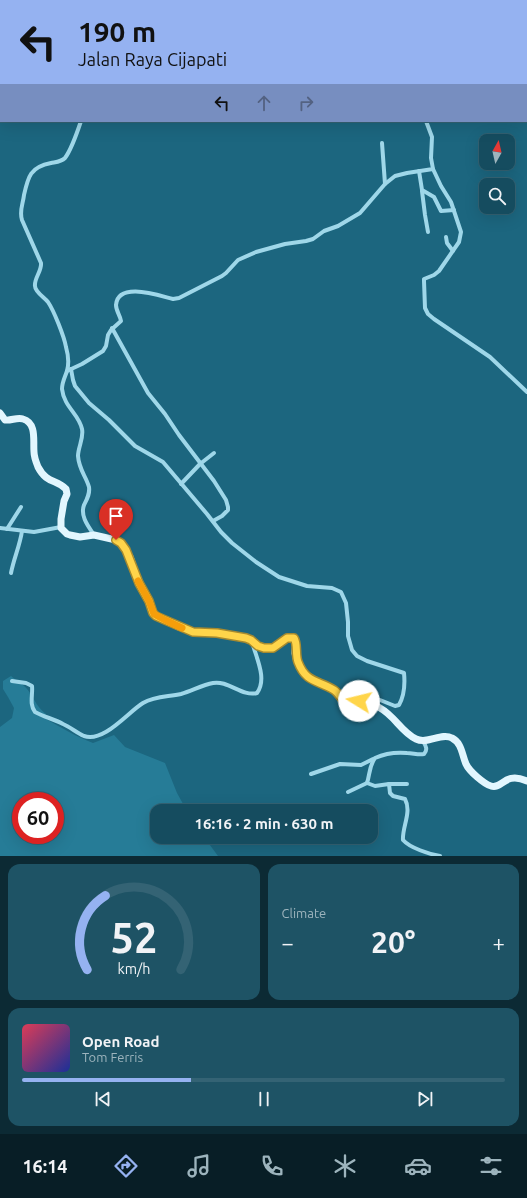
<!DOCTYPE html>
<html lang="en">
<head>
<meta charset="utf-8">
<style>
  :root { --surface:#154c5f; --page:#1e5365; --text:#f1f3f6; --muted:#9db4bd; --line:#346374; --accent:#95b2f1 }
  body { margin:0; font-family:Ubuntu,sans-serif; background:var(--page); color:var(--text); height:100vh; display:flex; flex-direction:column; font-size:15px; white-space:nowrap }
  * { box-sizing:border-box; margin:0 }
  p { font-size:13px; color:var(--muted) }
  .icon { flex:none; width:22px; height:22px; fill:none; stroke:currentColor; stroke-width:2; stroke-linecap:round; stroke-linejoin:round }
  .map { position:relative; height:856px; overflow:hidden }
  .side { display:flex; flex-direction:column; gap:8px; padding:8px; background:#0c2a34; flex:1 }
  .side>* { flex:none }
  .hud { position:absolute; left:0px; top:0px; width:527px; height:122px; box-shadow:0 4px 16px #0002,0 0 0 1px var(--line); background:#95b2f1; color:#111; overflow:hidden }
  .needle { width:26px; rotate:8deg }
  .tools { position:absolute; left:479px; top:134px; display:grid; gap:8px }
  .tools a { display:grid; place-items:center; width:36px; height:36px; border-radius:8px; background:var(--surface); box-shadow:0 4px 16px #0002,0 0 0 1px var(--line); font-size:20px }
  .speed { position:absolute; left:12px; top:792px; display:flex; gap:8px; font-size:20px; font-weight:700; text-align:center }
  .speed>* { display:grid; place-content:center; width:52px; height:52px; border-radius:50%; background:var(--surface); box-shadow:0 4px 16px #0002,0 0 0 1px var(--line); line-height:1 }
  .speed .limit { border:6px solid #d22; background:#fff; color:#111 }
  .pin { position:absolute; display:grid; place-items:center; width:34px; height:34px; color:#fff; margin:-41px -17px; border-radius:50% 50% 50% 0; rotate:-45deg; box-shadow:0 0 4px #0007 }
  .pin .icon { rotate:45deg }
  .me { position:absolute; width:44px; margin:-22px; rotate:279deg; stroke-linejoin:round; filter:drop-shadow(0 0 3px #0008) }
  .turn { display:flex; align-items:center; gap:14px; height:84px; padding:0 12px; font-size:18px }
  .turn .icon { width:52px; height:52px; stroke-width:2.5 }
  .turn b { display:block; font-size:28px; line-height:34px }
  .lanes { display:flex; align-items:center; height:38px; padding:0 12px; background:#0003; justify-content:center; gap:20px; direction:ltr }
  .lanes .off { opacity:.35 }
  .big { font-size:30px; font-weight:700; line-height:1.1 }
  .side .card { flex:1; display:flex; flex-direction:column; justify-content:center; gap:6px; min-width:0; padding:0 14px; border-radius:12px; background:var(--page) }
  .side .dial { align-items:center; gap:0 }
  .dial svg { height:104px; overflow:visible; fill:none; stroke:var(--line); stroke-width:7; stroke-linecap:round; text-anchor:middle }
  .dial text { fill:var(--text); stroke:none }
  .song { display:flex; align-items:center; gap:12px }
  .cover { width:48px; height:48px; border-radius:6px; background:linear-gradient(135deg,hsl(350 70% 55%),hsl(230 70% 35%)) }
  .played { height:4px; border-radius:2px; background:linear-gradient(90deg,var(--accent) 35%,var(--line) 35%) }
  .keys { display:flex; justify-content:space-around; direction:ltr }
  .heat { display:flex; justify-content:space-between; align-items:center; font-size:22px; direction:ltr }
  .side .tiles { flex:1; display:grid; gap:8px; grid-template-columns:1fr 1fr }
  .card:last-child { grid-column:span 2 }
  .trip { position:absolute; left:150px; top:804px; width:228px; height:40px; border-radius:12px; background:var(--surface); box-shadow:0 4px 16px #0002,0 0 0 1px var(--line); font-weight:700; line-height:40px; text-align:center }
  .tabs { display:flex; height:64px; justify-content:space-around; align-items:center; background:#081e26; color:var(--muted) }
  .tabs .icon { width:28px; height:28px }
  .tabs .selected { color:var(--accent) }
  .tabs b { font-size:18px; color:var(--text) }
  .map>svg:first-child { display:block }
</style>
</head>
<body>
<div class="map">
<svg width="527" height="856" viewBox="0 0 527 856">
  <rect width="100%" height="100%" fill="#1c667f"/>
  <path fill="#267c97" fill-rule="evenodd" d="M11,676c6,5 15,10 19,17 5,8 8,15 16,21v5c14,8 31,18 47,24l21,-8 11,12 40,16 12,30 10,18h-30v26h47l14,19h-218v-129l12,-9 2,-10 -6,-11 -5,-8v-8zM21,801h34v34h-34z"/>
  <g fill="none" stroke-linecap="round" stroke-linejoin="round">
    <g stroke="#9fd7e9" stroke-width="4">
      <polyline points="0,0 6,1"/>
      <polyline points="74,0 74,1"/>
      <polyline points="382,0 382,1"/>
      <polyline points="102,1 105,0"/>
      <polyline points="526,96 527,97"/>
      <path d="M81,121c-3,9 -10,29 -16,37 -4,4 -9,4 -14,5 -21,4 -23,14 -27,32 -1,9 -5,16 -2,25l19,43c1,8 -7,15 -6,23 0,6 9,11 13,16 6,9 16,34 18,45 2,7 3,17 1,24 -2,6 -5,11 -5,18 2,18 17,25 20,40 2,9 -4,18 -4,27 1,14 8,20 11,31 1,7 -2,12 -5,18 -4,11 4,21 10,30"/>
      <polyline points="382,143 385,184"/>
      <polyline points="433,169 441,186 451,202 461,232 459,242 439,271 434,275 424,279 424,281 425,308 428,314 434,319 490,357 527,392"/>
      <polyline points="419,171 422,190 434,197 441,211 454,210"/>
      <polyline points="422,191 425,215 428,232"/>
      <polyline points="446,237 447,243 453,251"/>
      <polyline points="112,328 148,393 165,414 179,435 214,481 226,500 228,507 228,510 222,516 213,521"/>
      <path d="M71,369l2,11 2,6 14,17 20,17 26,26 28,16 44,52 14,18 11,11 24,19 23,15 28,9 25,2 9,4 5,11 2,19v14l4,14 5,6 10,5 37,12c1,10 0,23 -5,32l-4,1 -15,-6 -9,3"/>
      <path d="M67,371l15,-7 21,-13 3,-5 2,-11 3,-5 10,-9c-1,-6 -5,-10 -5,-16 2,-24 44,-9 57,-6l6,-1 43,-22 4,-3 12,-13 18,-8 29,-8 21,-3 7,-2 11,-8 14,-5 22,-13 25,-29 10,-8 12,-3 26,-4 -2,-11 1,-21 -6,-16"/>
      <polyline points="181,484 200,464 214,453"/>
      <polyline points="0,528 34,532 61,527"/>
      <polyline points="7,529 21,507"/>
      <path d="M11,573c3,-15 9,-28 11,-42"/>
      <path d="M12,681l14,2 6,3c1,9 -3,18 3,26 9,5 19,7 28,12 7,3 14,9 21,12 20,7 44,-24 59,-33 12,-7 25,-6 38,-9 11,-3 21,-9 32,-11 15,-3 29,14 44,10 11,-15 -2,-37 -5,-52"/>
      <polyline points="311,774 340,764 361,765 373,759"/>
      <polyline points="367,783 375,786 389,784 407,784"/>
      <path d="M389,784l1,9 3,3 12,3c7,13 -3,28 -2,41 7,8 26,14 37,16"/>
      <path d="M348,792l19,-9c3,-9 2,-17 8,-25 11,-5 21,-6 32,-5 6,0 11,2 17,1 4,-4 2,-8 -1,-13"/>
    </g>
    <path stroke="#e2f6fe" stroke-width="7" d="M0,413l5,7c6,1 12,-3 18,-1 14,4 10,22 11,33 0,5 2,10 4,15 9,17 18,12 28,22l1,5 -3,7 -3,18v9l6,6 3,1 10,2 14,-2 22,5 5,3 3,4 6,10 9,26 10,18 3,10 4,5 23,11 14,5 20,1 28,4c3,0 6,1 9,3 6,3 9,9 17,9 11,-1 16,-13 26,-11 4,5 2,9 2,15 1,8 5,15 10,21 8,10 20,10 29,17 5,3 8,11 14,12 3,0 6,-1 9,-2 8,-1 16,3 23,7 15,8 21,24 36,31 12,6 25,-7 36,-1 10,5 10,17 14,26 3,7 18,20 25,22 11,4 13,-15 36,-5"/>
  </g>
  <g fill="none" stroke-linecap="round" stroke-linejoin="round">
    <defs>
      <path id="route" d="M116,540l5,3 5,7 13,33 10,18 4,12 3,3 9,4 28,12 24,1 29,5 5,2 7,6 6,2h9l14,-10h7c4,6 1,16 4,24 8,21 20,18 36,28 5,3 7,10 13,13l12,-2"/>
    </defs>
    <use href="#route" stroke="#a68a30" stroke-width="10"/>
    <use href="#route" stroke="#ffd54a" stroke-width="7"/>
    <polyline stroke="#f59e0b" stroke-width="7" points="138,581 149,601 154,614 165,620 182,628"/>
  </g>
</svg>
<div class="tools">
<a><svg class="needle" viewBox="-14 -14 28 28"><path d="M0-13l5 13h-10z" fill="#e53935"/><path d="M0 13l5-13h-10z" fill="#9db4bd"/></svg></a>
<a><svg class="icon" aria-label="search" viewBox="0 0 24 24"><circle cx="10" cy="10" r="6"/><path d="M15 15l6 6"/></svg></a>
</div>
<div class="speed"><div class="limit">60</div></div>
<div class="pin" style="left:116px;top:540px;background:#d93025"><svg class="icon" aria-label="arrive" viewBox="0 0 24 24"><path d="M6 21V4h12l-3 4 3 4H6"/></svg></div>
<svg class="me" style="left:359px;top:701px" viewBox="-20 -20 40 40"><circle r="19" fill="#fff"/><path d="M0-13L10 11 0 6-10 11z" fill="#ffd54a"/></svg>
<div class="trip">16:16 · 2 min · 630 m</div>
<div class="hud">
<div class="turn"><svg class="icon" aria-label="left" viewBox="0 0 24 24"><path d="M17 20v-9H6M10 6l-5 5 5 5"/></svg><div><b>190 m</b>Jalan Raya Cijapati</div></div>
<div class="lanes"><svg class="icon" aria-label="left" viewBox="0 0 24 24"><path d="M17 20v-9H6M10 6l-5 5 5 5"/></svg><svg class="icon off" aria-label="ahead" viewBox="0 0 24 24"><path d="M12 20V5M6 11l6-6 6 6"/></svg><svg class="icon off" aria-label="right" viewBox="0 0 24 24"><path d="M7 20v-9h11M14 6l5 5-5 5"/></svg></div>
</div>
</div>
<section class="side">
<div class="tiles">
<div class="card dial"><svg viewBox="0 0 100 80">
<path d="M14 69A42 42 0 1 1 86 69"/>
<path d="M14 69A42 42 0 0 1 28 12" stroke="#95b2f1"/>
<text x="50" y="56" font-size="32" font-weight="700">52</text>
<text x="50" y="72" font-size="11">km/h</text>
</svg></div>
<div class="card"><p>Climate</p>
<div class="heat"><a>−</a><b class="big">20°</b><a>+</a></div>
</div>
<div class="card">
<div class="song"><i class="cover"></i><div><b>Open Road</b><p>Tom Ferris</p></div></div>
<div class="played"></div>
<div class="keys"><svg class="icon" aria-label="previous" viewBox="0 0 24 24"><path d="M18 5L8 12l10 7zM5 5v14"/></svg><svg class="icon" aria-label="pause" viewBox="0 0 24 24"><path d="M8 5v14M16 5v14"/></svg><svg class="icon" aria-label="next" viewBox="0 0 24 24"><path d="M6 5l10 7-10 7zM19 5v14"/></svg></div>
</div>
</div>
</section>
<nav class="tabs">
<b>16:14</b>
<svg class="icon selected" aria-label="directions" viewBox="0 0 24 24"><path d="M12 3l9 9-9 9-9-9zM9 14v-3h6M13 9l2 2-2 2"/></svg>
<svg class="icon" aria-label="music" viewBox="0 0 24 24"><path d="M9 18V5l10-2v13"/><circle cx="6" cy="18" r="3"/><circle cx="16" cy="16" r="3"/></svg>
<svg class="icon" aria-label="phone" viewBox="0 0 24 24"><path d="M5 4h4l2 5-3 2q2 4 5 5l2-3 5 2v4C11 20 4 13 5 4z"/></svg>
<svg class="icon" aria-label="climate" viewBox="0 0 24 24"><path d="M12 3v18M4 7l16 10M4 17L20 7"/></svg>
<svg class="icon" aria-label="car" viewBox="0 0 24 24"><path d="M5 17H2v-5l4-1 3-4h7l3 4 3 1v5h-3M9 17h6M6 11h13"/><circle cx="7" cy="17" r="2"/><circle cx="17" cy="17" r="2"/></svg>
<svg class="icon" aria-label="filters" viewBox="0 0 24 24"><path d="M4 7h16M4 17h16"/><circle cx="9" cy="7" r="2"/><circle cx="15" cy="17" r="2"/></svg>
</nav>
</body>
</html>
